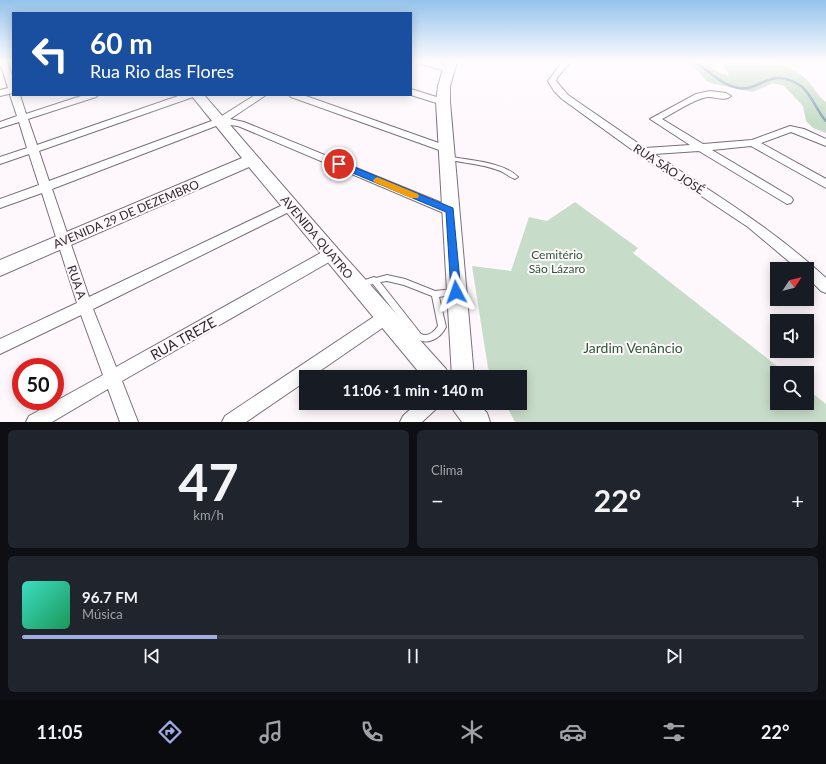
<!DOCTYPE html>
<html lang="pt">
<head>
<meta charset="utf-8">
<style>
  :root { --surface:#171b24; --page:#20242c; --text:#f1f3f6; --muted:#9ea1a6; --line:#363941; --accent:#9eade2 }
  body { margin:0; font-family:Lato,sans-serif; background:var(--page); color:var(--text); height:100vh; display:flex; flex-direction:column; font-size:15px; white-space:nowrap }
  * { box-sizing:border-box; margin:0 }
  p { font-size:13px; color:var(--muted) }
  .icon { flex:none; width:22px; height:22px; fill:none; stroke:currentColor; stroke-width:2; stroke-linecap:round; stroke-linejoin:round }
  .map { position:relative; height:422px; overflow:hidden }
  .details { display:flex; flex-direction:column; gap:8px; padding:8px; background:#0d0f14; flex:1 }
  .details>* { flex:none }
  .top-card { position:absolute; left:12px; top:12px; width:400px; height:84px; border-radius:0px; box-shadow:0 2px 10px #0003; background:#1a4fa0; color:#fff; overflow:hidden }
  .needle { width:26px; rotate:54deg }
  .controls { position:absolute; left:770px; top:262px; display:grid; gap:8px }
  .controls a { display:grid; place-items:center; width:44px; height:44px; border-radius:0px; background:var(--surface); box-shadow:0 2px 10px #0003; font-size:20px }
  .speed { position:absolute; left:12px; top:358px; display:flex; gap:8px; font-size:20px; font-weight:700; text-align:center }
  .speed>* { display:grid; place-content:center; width:52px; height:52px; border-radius:50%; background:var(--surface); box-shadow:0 2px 10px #0003; line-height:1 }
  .speed .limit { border:6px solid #d22; background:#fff; color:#111 }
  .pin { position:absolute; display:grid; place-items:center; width:34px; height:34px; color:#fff; margin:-17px; border:2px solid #fff; border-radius:50%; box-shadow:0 1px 4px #0007 }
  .me { position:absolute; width:44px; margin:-22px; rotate:356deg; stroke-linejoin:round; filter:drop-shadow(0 0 3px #0008) }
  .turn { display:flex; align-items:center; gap:14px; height:84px; padding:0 12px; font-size:18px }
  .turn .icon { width:52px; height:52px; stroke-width:2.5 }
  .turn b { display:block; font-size:28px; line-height:34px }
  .big { font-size:30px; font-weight:700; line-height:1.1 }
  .details .tile { flex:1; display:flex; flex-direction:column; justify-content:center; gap:6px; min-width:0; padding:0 14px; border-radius:6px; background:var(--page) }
  .details .dial { align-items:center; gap:0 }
  .dial b { font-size:52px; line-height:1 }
  .song { display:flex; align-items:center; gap:12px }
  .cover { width:48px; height:48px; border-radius:6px; background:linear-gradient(135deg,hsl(170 70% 55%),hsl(150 70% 35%)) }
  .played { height:4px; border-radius:2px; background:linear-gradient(90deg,var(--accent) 25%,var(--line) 25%) }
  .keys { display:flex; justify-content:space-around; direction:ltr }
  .heat { display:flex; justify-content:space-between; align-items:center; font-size:22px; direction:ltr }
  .details .tiles { flex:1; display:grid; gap:8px; grid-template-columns:1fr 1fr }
  .tile:last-child { grid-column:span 2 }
  .trip { position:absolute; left:299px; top:370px; width:228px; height:40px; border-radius:0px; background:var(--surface); box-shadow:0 2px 10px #0003; font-weight:700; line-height:40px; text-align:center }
  .dock { display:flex; height:64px; justify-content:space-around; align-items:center; background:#090b0e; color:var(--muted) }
  .dock .icon { width:28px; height:28px }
  .dock .current { color:var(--accent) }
  .dock b { font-size:18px; color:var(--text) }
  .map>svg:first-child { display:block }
</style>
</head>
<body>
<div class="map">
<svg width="826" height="422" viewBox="0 0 826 422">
  <rect width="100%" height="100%" fill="#fef8fd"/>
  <g fill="#c8ddc9">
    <path d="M684,62h18l16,10 10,4 1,-2 -4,-5 -2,-7c29,0 60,-5 83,17 8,7 11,17 20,23v31l-13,-5 -7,-7 -3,-15 -19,-20 -11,-3 -20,9 -42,-9 -5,-2 -7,-10z"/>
    <polygon points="575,202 638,248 633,253 786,373 777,373 777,403 807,403 807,389 826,404 826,422 515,422 505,403 520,403 520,377 492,377 488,368 472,266 511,271 529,217 547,221"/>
  </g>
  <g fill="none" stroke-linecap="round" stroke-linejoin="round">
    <path stroke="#8ea5b8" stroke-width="2.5" d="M693,62c16,7 27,23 45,26 23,4 32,-23 63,-2 9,6 17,27 25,35"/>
    <defs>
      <g id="lane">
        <path d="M448,156c21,5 54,5 70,21l-3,2c-6,-2 -11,-7 -17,-9 -16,-6 -35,-7 -52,-11l-1,-1z"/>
        <path d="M387,275l18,4 30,12 19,-2 2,1 2,2 -2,2 -17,3 7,30c-6,12 -19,19 -31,11l-42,-54 -12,3 -2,-1 -1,-2 1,-2 15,-5 2,1zM387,281l17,4 28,11 6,30c-4,6 -10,11 -17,8l-41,-52z"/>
      </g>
      <g id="street">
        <polygon points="0,62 7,62 13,78 13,93 0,96 0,90 8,88"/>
        <polygon points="421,62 434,62 452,67 453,69 449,72 422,64"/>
        <path d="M562,62h8l-13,16 -1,3 12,14 77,53 45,-3 -40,-26 46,-25 14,-3 16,2 5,3c-6,6 -17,0 -24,1 -15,3 -31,15 -45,22l41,25 49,-4 38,-14 14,3 22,10v7l-35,-14 -30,11 65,36v9l-75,-42 -39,4 79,47 2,3 -2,3 -4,1 -88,-53 -45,3c60,39 120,76 172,124v15l-5,-2 -14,-14v-8h-9l-50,-42 -110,-73 -76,-55 -8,-8 -6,-10z"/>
        <polygon points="411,89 446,100 448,102 443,105 411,95"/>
        <polygon points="13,93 13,95 20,95 26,114 84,95 98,95 96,97 28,119 37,145 181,95 195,95 193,97 39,151 49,181 217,119 255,95 266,95 230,119 244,122 454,208 456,211 454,214 450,215 446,214 238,126 221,124 52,189 89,297 287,203 291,202 295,203 297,206 295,209 93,309 116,367 326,250 331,249 336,250 338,254 336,258 122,381 138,422 120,422 108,389 52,422 26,422 29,416 103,375 81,315 0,354 0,339 77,303 42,193 0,208 0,199 39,185 29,154 0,164 0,157 27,148 19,122 0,128 0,122 17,116 10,95"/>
        <polygon points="289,95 303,95 450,147 451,149 450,151 442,151 291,97"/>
        <polygon points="386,311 391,312 393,317 391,322 311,377 306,377 306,381 246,422 222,422 225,416 381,312"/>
        <polygon points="417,403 438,403 436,409 422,422 400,422 403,416"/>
      </g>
      <g id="secondary">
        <polygon points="445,62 457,62 450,86 450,102 474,377 452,377 436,102 438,86"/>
        <polygon points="191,95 204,95 338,249 446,369 449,377 423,377 249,167 0,276 0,260 242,158"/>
        <polygon points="450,403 478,403 487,413 490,422 462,422 454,411"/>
      </g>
    </defs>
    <use href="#lane" stroke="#7b6f7a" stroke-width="2"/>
    <use href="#street" stroke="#7b6f7a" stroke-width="2"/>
    <use href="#secondary" stroke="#7b6f7a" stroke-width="2"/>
    <use href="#lane" fill="#fff" fill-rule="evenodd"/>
    <use href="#street" fill="#fff" fill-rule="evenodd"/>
    <use href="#secondary" fill="#fff" fill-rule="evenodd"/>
  </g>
  <linearGradient id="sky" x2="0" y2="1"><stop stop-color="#94c3ec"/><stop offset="0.51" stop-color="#fffcfe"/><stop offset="1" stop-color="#fffcfe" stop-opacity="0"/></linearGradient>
  <rect width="826" height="121" fill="url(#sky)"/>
  <polygon fill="#1a73e8" stroke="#114b97" points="336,162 342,162 453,208 461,292 460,295 456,297 452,295 451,292 446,212 336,166 335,164"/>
  <polygon fill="#f59e0b" points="377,177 418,194 419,196 418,198 411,198 374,182 373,180"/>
  <g text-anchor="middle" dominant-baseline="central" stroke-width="4" stroke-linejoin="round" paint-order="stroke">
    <g font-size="12" fill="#2f2a2f" stroke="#fef8fd">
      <text transform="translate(669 169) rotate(33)">RUA SÃO JOSÉ</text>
      <text transform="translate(126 214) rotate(-23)">AVENIDA 29 DE DEZEMBRO</text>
      <text transform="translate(317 237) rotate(50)">AVENIDA QUATRO</text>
      <text transform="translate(77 282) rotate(71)">RUA A</text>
    </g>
    <g font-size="12" fill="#2c5933" stroke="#fef8fd">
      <text x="557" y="254">Cemitério<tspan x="557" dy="14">São Lázaro</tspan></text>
    </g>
    <g font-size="14" fill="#2f2a2f" stroke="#fef8fd">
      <text transform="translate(183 338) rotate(-29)">RUA TREZE</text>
    </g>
    <g font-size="14" fill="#2c5933" stroke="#fef8fd">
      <text x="633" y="347">Jardim Venâncio</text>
    </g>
  </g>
</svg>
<div class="controls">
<a><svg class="needle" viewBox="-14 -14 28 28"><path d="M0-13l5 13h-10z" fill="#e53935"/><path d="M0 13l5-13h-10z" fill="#9ea1a6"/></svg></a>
<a><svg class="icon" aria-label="sound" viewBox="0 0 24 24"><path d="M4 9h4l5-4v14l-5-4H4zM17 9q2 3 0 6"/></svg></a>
<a><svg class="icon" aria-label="search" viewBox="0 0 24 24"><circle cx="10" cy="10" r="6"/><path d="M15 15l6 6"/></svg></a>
</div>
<div class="speed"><div class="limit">50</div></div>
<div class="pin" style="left:339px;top:164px;background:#d93025"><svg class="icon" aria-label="arrive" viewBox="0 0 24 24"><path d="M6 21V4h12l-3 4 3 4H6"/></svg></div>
<svg class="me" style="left:456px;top:292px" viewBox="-20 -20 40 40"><path d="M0-17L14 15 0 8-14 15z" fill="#1a73e8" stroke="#fff" stroke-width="4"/></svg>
<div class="trip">11:06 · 1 min · 140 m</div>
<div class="top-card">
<div class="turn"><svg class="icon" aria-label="left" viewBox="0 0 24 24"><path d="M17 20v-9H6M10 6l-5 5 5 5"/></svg><div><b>60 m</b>Rua Rio das Flores</div></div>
</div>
</div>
<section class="details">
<div class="tiles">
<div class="tile dial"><b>47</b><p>km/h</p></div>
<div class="tile"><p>Clima</p>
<div class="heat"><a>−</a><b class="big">22°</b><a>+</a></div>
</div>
<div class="tile">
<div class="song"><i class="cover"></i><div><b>96.7 FM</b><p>Música</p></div></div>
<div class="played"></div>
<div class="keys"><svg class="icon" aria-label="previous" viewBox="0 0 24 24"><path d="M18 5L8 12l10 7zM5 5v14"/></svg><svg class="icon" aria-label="pause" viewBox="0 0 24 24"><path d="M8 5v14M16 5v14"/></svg><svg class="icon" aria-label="next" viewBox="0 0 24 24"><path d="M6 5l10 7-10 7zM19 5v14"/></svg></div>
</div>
</div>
</section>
<nav class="dock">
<b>11:05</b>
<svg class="icon current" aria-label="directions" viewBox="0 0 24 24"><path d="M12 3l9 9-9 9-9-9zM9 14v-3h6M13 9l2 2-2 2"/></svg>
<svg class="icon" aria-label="music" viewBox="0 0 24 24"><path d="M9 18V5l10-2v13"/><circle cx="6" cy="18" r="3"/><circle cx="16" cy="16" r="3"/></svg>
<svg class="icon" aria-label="phone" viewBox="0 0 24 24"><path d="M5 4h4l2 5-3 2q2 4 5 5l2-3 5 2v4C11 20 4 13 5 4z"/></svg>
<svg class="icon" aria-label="climate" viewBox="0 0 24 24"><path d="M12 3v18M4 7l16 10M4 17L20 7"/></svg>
<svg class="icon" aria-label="car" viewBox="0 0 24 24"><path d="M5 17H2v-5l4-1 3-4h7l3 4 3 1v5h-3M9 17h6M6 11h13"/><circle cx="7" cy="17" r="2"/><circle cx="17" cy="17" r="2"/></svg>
<svg class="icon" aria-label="filters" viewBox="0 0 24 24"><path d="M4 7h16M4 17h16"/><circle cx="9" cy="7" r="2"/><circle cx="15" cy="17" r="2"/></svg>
<b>22°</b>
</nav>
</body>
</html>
